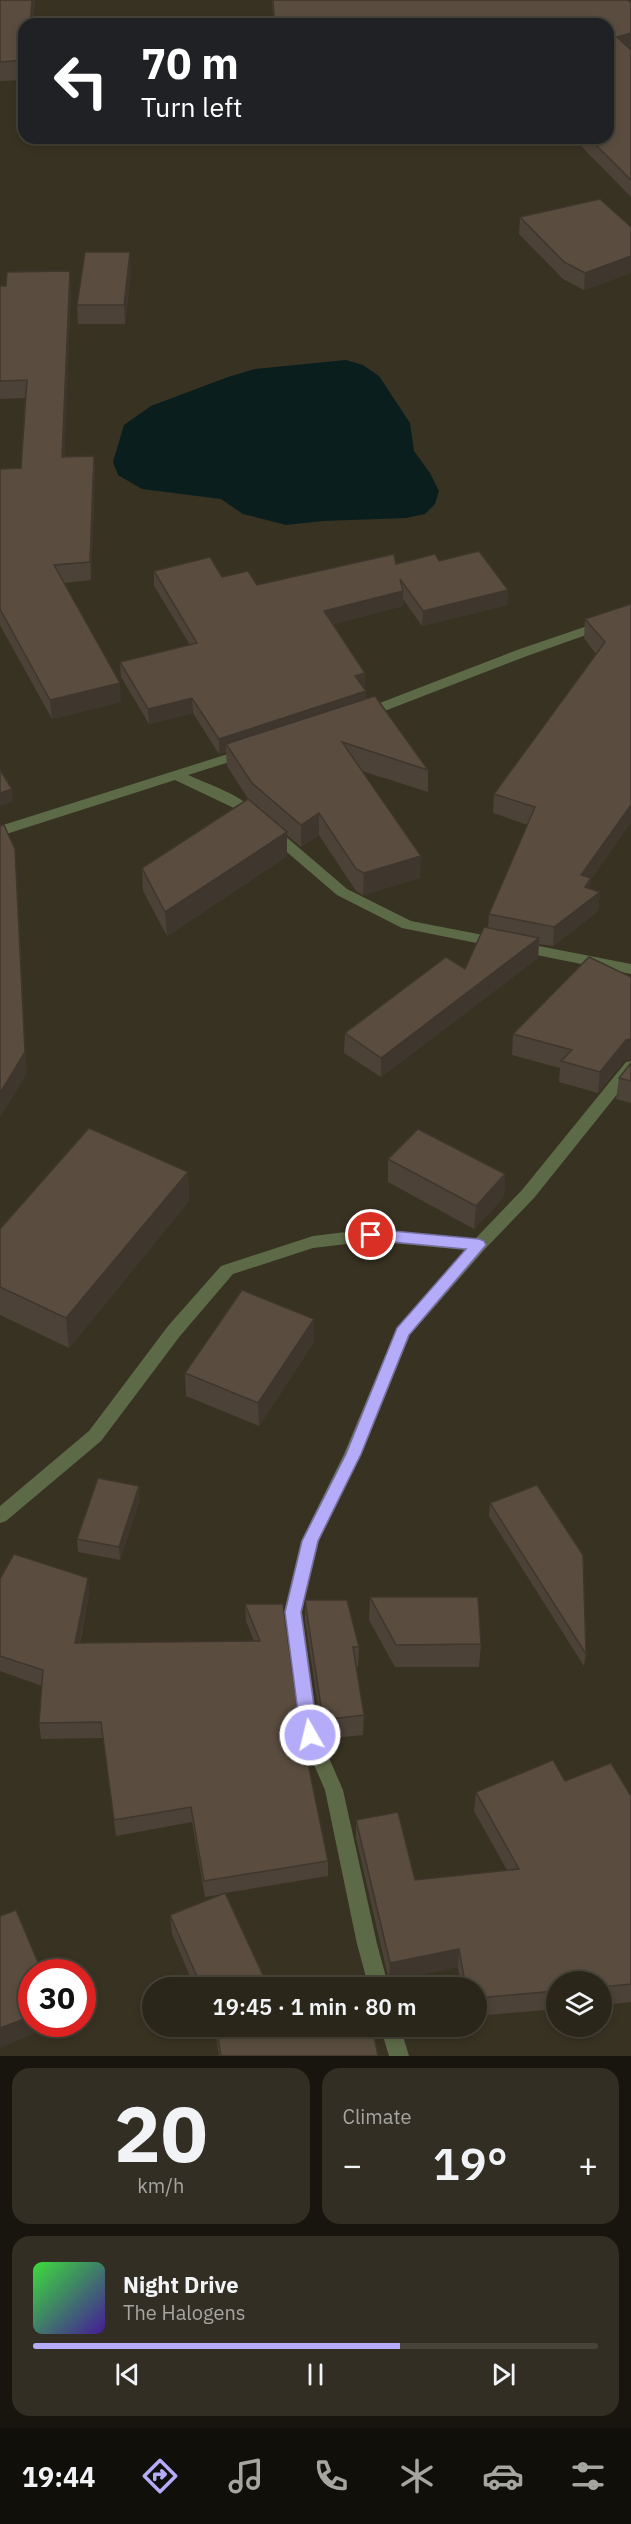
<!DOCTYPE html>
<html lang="en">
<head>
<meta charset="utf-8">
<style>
  :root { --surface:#2a261a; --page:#322e23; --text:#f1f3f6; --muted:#a5a5a2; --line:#464339; --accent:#b5acf9 }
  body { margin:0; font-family:"IBM Plex Sans",sans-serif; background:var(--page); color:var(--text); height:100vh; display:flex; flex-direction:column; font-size:22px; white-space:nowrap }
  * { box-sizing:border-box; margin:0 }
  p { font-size:20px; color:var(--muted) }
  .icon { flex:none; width:33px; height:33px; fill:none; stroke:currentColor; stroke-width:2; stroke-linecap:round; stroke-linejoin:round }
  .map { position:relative; height:2056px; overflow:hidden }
  .sheet { display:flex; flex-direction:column; gap:12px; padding:12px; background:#17150e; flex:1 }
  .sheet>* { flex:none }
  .hud { position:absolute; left:18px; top:18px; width:596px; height:126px; border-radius:18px; box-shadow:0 3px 9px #0003,0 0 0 2px var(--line); background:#202124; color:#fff; overflow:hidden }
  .fabs { position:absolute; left:546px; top:1971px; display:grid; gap:12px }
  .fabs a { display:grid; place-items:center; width:66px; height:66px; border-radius:50%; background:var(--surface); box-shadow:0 3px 9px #0003,0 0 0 2px var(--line); font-size:30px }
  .speed { position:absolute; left:18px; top:1959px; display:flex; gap:12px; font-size:30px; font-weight:700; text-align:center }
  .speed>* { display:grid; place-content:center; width:78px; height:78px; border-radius:50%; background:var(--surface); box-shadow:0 3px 9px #0003,0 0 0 2px var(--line); line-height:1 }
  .speed .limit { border:9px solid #d22; background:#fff; color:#111 }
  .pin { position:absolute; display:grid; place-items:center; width:51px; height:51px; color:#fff; margin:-26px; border:3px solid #fff; border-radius:50%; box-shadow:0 2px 6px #0007 }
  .me { position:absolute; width:66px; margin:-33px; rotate:352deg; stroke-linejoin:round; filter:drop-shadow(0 0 4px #0008) }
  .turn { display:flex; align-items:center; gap:21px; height:126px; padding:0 24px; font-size:27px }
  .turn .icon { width:78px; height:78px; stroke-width:2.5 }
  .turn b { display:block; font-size:42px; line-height:51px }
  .big { font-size:45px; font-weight:600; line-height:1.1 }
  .sheet .tile { flex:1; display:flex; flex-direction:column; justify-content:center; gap:9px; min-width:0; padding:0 21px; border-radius:18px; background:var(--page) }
  .sheet .dial { align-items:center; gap:0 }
  .dial b { font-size:78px; line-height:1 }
  .song { display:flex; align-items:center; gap:18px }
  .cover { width:72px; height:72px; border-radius:9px; background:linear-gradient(135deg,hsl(120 70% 55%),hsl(260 70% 35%)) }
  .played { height:6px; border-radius:3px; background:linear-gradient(90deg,var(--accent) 65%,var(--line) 65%) }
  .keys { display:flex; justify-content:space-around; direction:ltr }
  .heat { display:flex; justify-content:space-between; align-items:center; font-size:33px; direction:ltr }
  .sheet .tiles { flex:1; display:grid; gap:12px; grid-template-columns:1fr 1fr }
  .tile:last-child { grid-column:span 2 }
  .trip { position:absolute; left:142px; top:1977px; width:345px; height:60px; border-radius:30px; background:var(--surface); box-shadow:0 3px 9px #0003,0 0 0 2px var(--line); font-weight:600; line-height:60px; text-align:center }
  .menu { display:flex; height:96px; justify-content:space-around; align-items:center; background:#110f0a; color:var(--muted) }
  .menu .icon { width:42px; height:42px }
  .menu .on { color:var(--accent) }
  .menu b { font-size:27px; color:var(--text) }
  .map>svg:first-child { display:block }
</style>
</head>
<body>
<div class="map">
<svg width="631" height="2056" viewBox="0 0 631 2056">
  <rect width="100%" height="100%" fill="#383222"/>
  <polygon fill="#0b1e1e" points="346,360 363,365 379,376 410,423 414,451 430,473 439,491 435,504 425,514 406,518 323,521 286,525 243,514 221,499 142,489 118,475 113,462 124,425 151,406 228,377 255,369"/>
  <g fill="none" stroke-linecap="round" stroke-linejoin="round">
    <g fill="#5d6a47" fill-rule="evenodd">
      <polygon points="631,611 631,619 527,656 369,717 364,718 357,714 359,711 517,650"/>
      <path d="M247,748l5,1 2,3 -2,3 -64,20c24,11 57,21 73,42l-2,3h-10l-13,-11 -61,-29 -175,56v-10z"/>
      <polygon points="272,827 277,829 347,889 411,921 631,964 631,974 402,928 337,895 267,835 265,832 267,829"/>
      <polygon points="631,1061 631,1077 534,1198 485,1249 410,1335 362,1454 319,1541 302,1612 319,1735 343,1790 377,1944 389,1988 369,1988 357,1944 325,1790 301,1735 284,1612 301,1541 344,1454 395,1332 465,1250 371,1241 313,1248 233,1274 180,1336 101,1441 6,1521 0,1523 0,1506 89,1431 168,1326 221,1266 313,1236 371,1229 475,1239 522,1190 626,1062"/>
      <polygon points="380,2026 400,2026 409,2056 389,2056"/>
    </g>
  </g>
  <g fill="#4d4237">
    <polygon points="0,0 35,0 33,24 24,24 24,80 0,81"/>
    <polygon points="272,0 627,0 631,2 631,47 629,48 631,50 631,197 573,138 608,138 608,24 273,16"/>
    <polygon points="520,217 631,227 631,273 584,290 563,279 519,234"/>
    <polygon points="131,271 125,324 78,324 77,305"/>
    <polygon points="0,286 71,289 64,457 94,456 95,474 91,580 64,583 121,702 52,719 0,625 0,469 21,468 25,398 0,399"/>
    <polygon points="439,561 508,590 507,605 422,626 403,599 403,606 333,624 366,691 366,698 428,770 428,792 362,771 420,878 363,895 356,891 319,835 301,847 287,835 287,856 167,936 143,891 142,868 249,800 227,766 226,752 219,754 193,713 149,724 121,677 120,662 190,645 154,586 154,571 222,577 257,585 396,564"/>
    <polygon points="631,604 631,822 591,879 590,888 600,892 598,911 553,946 539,944 538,958 381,1077 344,1053 345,1033 465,969 488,928 489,914 528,825 493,813 494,794 596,654 584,638 585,619"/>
    <polygon points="513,1034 624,1061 598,1093 559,1082 560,1068 512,1055"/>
    <polygon points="631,1063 631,1103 616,1099 619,1078"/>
    <polygon points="388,1159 505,1174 504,1197 474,1229 388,1182"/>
    <polygon points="188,1172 189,1201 69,1348 0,1315 0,1229"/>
    <polygon points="314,1342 259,1426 186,1396 185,1373"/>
    <polygon points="140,1499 120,1560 78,1552 77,1539"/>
    <polygon points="490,1503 586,1654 584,1666 489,1516"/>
    <polygon points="88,1578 89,1594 80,1643 254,1641 246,1621 245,1604 299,1719 328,1861 328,1876 226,1893 269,1988 195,1988 172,1934 170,1915 223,1894 205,1897 192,1822 116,1836 103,1738 41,1739 39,1723 42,1686 0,1671 0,1579"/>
    <polygon points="370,1597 481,1644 479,1667 395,1667 369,1620"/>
    <polygon points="305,1600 359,1647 358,1667 356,1667 364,1715 363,1735 323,1739 305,1620"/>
    <polygon points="565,1781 631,1796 631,2002 602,2005 602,1982 556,1982 556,2009 477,2016 477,1988 461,1988 458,1967 389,1981 356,1838 356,1820 415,1880 507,1870 474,1811 476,1792"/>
    <polygon points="212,2026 287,2026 288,2029 378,2056 219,2056 215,2032"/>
  </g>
  <g fill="#3f362d">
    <polygon points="32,0 35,0 33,24 30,24"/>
    <polygon points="631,33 631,47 616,51 617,37"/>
    <polygon points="130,252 131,271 125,324 124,305"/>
    <polygon points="631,256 631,273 584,290 585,273"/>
    <polygon points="70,271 71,289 64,475 62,457"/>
    <polygon points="94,456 95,474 91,580 90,562"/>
    <polygon points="508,590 507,605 422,626 423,611"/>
    <polygon points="403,591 403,606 324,626 324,611"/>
    <polygon points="365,673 365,688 355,676"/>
    <polygon points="120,683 121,702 52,719 50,700"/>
    <polygon points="366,691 366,706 226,744 226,752 219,754 219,739"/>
    <polygon points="192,698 193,713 149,724 148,709"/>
    <polygon points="12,789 13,802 0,806 0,793"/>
    <polygon points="631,805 631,822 591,879 589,898 600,892 598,911 553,946 554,927 581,875"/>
    <polygon points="319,813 319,835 301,847 301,825"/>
    <polygon points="287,832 287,856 167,936 165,912"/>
    <polygon points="15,849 17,870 27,1073 0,1118 0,1093"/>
    <polygon points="421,856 420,878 363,895 364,873"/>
    <polygon points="539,938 538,958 381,1077 381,1058"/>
    <polygon points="631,1039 631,1059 624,1061 598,1093 600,1072 626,1040"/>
    <polygon points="188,1172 189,1201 69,1348 66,1318"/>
    <polygon points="505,1174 504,1197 474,1229 476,1206"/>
    <polygon points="314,1319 314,1342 259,1426 258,1403"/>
    <polygon points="139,1486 140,1499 120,1560 119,1547"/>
    <polygon points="88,1578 89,1594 76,1659 75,1643"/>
    <polygon points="459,1949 458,1967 389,1981 390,1963"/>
    <polygon points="32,2016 32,2024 58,2024 0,2048 0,2028"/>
  </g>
  <g fill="#5a4d40" stroke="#3f362d" stroke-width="1.5">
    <polygon points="0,0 32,0 30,24 24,24 24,60 0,62"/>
    <polygon points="273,0 627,0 631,2 631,33 617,37 631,50 631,180 589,138 608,138 608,24 234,24 274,16"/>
    <polygon points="600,199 631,227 631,256 585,273 564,262 520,217"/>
    <polygon points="85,252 130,252 124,305 77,305"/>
    <polygon points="70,271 62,457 94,456 90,562 54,565 120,683 50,700 0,609 0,469 21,468 27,380 0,381 0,286 6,286 7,272"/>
    <polygon points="479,551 508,590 423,611 400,579 403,591 324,611 365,673 355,676 366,691 219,739 192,698 148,709 120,662 197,643 154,571 210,557 222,577 248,571 257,585 394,554 396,564 435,554 439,561"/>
    <polygon points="631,604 631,805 581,875 591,878 585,887 600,892 554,927 489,914 535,807 494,794 605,642 585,619"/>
    <polygon points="375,696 428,770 342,742 421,856 364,873 356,869 319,813 301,825 252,783 226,744"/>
    <polygon points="0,770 12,789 0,793"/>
    <polygon points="248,799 287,832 165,912 142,868"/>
    <polygon points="4,825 15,849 25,1052 0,1093 0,826"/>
    <polygon points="484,927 539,938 381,1058 345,1033 446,957 465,969"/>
    <polygon points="589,957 631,977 631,1039 626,1040 600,1072 561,1061 572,1050 513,1034"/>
    <polygon points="631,1063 631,1081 619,1078"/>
    <polygon points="89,1128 188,1172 66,1318 0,1287 0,1229"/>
    <polygon points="418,1129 505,1174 476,1206 388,1159"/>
    <polygon points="242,1290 314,1319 258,1403 185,1373"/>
    <polygon points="98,1478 139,1486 119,1547 77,1539"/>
    <polygon points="537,1485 583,1555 586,1654 490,1503"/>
    <polygon points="14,1554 88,1578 75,1643 260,1641 245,1604 283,1604 299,1719 328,1861 204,1881 191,1807 114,1820 101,1722 39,1723 43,1670 0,1656 0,1579"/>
    <polygon points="370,1597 478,1597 481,1644 396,1645"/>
    <polygon points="305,1600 347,1600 359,1647 353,1647 364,1715 323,1720"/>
    <polygon points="553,1760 565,1781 611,1763 631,1796 631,1984 602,1987 602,1982 556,1982 556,1991 477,1998 477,1988 466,1988 459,1949 390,1963 356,1820 398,1812 415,1880 519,1869 476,1792"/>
    <polygon points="225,1893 269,1988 202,1988 170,1915"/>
    <polygon points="16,1910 42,1972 32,1972 32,2016 0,2028 0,1916"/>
    <polygon points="216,2026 287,2026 288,2029 301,2026 372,2026 378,2056 221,2056"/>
  </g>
  <polygon fill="#b5acf9" stroke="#7670a2" stroke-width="1.5" points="371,1229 479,1239 484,1241 486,1245 409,1335 361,1454 318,1541 301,1612 318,1735 316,1740 310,1742 304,1740 301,1735 285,1612 302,1541 346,1454 397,1328 466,1249 371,1240 365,1239 363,1235 365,1231"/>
</svg>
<div class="fabs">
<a><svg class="icon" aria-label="layers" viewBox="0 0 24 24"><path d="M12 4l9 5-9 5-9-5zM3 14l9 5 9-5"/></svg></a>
</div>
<div class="speed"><div class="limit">30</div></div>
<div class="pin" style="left:371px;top:1235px;background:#d93025"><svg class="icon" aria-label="arrive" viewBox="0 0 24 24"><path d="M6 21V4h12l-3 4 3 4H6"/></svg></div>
<svg class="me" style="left:310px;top:1735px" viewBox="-20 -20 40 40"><circle r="17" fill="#b5acf9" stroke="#fff" stroke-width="3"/><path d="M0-11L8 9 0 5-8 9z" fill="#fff"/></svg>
<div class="trip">19:45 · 1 min · 80 m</div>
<div class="hud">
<div class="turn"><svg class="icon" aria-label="left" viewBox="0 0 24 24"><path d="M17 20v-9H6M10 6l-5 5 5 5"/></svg><div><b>70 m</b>Turn left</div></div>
</div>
</div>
<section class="sheet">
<div class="tiles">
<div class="tile dial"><b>20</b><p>km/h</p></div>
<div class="tile"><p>Climate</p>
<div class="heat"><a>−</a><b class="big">19°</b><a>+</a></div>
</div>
<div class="tile">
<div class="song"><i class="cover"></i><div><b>Night Drive</b><p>The Halogens</p></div></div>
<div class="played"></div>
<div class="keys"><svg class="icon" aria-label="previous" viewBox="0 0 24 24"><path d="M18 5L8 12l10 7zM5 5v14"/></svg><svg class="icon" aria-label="pause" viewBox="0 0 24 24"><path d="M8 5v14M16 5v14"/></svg><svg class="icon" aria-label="next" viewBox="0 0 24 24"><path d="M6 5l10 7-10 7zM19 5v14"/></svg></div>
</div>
</div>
</section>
<nav class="menu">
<b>19:44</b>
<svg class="icon on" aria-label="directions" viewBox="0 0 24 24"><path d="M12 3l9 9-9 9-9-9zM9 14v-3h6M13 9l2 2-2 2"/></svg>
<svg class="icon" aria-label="music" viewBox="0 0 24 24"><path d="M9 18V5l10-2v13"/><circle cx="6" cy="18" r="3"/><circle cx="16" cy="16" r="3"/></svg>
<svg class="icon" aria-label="phone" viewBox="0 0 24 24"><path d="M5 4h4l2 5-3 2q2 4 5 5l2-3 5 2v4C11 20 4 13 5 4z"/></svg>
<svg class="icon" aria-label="climate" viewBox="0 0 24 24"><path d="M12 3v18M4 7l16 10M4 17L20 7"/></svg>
<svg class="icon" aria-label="car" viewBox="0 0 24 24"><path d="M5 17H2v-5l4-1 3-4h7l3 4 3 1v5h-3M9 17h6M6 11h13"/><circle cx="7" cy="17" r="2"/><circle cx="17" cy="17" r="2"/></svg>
<svg class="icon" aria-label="filters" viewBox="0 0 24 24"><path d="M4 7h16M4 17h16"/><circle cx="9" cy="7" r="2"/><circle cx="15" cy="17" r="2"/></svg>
</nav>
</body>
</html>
